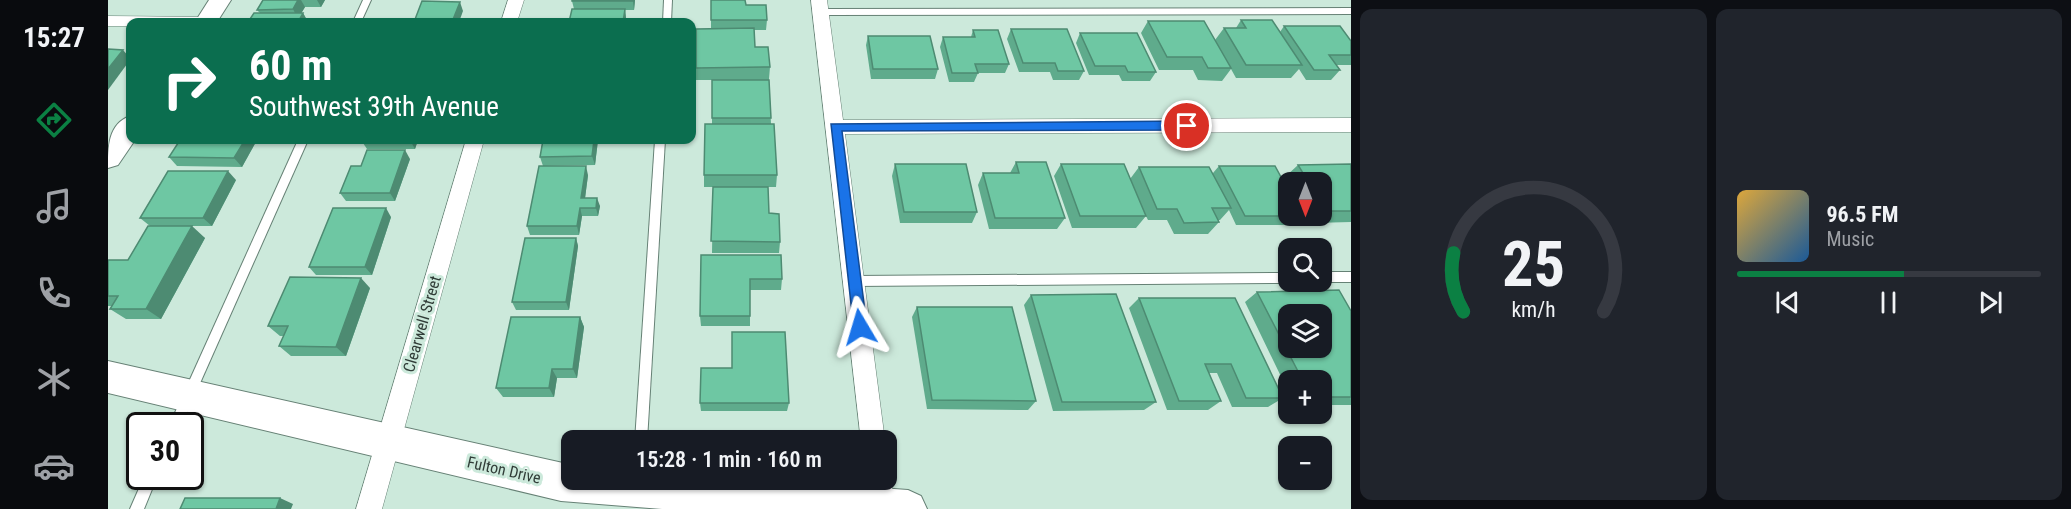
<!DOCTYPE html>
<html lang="en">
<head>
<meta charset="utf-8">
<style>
  :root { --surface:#171b24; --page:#20242c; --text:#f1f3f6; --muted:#9ea1a6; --line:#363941; --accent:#0b8043 }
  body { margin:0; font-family:"Roboto Condensed",sans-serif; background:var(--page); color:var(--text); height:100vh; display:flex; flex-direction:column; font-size:22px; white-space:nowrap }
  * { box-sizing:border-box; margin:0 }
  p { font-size:20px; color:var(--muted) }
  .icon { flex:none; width:33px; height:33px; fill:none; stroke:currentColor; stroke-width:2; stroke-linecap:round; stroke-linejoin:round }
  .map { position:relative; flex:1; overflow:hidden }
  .drawer { display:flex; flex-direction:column; gap:9px; padding:9px; background:#0d0f14; width:720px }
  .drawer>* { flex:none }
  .banner { position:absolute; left:18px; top:18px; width:570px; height:126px; border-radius:12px; box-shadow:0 2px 4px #0004; background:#0b6e4f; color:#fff; overflow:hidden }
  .needle { width:39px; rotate:180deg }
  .buttons { position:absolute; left:1170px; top:172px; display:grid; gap:12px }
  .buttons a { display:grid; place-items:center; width:54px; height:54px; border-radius:12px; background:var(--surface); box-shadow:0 2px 4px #0004; font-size:30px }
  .speed { position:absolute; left:18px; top:412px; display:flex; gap:12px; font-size:30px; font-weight:700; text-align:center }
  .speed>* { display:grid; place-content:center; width:78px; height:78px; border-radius:50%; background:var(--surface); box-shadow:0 2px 4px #0004; line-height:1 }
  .speed .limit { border:3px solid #111; border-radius:9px; background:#fff; color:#111 }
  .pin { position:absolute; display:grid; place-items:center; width:51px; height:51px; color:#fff; margin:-26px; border:3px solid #fff; border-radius:50%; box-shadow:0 2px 6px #0007 }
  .me { position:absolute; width:66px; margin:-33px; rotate:353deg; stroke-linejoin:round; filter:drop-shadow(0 0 4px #0008) }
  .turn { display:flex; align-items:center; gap:21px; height:126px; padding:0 24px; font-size:27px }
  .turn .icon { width:78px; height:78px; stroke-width:2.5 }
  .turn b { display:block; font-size:42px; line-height:51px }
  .drawer .tile { flex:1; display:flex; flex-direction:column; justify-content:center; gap:9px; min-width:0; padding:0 21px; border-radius:12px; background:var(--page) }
  .drawer .dial { align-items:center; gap:0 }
  .dial svg { height:156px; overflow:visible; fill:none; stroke:var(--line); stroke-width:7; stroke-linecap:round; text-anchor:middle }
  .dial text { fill:var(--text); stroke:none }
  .song { display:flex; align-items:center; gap:18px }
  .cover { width:72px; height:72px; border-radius:9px; background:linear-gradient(135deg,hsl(40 70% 55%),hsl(210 70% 35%)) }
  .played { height:6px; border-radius:3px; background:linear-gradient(90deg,var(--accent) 55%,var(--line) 55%) }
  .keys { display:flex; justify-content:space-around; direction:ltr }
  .drawer .tiles { flex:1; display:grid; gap:9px; grid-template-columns:repeat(2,1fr) }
  .trip { position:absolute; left:453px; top:430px; width:336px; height:60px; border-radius:12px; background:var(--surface); box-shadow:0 2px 4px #0004; font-weight:600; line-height:60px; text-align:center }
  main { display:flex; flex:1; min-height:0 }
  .dock { display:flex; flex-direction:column; width:108px; justify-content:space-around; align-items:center; background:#090b0e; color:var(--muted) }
  .dock .icon { width:42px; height:42px }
  .dock .on { color:var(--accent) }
  .dock b { font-size:27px; color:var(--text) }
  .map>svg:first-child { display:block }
</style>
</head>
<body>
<main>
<nav class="dock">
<b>15:27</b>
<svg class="icon on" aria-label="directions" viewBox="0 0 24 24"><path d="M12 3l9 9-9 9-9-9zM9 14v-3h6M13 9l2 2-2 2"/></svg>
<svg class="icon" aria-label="music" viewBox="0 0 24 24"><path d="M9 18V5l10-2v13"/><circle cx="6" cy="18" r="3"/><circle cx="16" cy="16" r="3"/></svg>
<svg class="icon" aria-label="phone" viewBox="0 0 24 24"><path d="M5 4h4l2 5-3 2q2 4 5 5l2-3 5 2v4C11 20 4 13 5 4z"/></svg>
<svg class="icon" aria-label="climate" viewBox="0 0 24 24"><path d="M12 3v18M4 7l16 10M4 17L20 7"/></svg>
<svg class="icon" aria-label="car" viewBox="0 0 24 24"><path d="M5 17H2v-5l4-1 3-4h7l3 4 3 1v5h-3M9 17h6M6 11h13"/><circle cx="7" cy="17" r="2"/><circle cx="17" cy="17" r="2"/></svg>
</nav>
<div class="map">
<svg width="1243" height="509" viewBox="0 0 1243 509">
  <rect width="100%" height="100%" fill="#cce9db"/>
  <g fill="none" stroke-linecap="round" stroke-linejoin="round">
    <defs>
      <g id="lane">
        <polygon points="255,0 263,0 253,22 245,22"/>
        <polygon points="556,0 564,0 563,22 555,22"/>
        <polygon points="1243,8 1243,14 713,15 709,12 713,9"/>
        <polygon points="190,140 200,140 73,426 61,426"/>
        <polygon points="547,140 557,140 539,441 527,441"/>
        <rect x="1214" y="272" width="29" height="10"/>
        <polygon points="1180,273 1182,282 1180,283 746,286 742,284 741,281 742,278 746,276"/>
        <polygon points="36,477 49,477 36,509 22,509"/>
      </g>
      <g id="street">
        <polygon points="400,0 416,0 409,22 393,22"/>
        <polygon points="703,0 719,0 735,120 1243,118 1243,132 737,134 777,441 753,441"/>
        <polygon points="0,16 98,17 106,22 22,22 22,26 0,26"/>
        <polygon points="358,140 376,140 274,509 248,509"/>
        <polygon points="778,471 783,480 787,509 761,509 757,480 778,480"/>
      </g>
      <g id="secondary">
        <polygon points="101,0 123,0 109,22 87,22"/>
        <path d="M22,116v24h5l-17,25 -10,3c0,-21 0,-44 22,-52z"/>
        <polygon points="0,361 464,465 464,480 661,480 800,490 813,496 819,509 554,509 453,501 0,393"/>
      </g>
    </defs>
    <use href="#lane" stroke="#668175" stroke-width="2"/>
    <use href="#street" stroke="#668175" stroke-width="1"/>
    <use href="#secondary" stroke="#668175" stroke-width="2"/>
    <use href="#lane" fill="#fff" fill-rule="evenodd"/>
    <use href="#street" fill="#fff" fill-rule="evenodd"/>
    <use href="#secondary" fill="#fff" fill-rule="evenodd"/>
  </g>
  <g fill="#5fab8c">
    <polygon points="155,0 217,0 213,7 197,7 193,13 195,13 200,22 140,22 152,13 149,10"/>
    <polygon points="527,0 526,10 517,10 518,18 466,9 464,1"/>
    <polygon points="603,0 638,5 659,20 658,30 646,30 647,47 662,67 661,79 663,124 669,175 668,187 660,187 661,213 672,242 671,253 604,253 605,187 596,187 596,175 604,124 604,80 588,80 588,68 603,29"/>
    <polygon points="1133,20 1172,32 1176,26 1243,41 1243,65 1228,65 1232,70 1223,80 1198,80 1191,69 1183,78 1128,78 1123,69 1114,81 1090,80 1085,70 1051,70 1033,33 1040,21 1107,40 1116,28 1128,28"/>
    <polygon points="903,29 976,71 971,80 945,80 942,72 911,72 899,39"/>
    <polygon points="865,30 901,64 897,73 870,73 866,82 841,82 832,47 835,37 863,37"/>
    <polygon points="972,33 1048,72 1042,81 1014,81 1011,75 981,75 968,43"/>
    <polygon points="760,36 830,69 827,79 763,79 758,45"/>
    <polygon points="149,140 134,167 69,166 61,157"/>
    <polygon points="253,140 310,140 307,149 259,149"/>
    <polygon points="435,140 490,140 487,165 435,166 432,157"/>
    <polygon points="302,159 287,201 238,201 232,193 253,166"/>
    <polygon points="908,162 957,218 949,229 881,229 870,185 875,173 902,173"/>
    <polygon points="787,164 869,212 864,223 792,223 784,176"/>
    <polygon points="953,164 1022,179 1031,167 1105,173 1111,166 1196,216 1186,225 1128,225 1121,210 1112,220 1109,220 1111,222 1100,234 1066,234 1059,220 1040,220 1035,210 1038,216 1028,228 964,228 946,176"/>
    <polygon points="1243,164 1243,222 1205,223 1201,216 1214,216 1214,183 1181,183 1177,177 1190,165"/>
    <polygon points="480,175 477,198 492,206 490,216 474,216 471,235 422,235 419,226"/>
    <polygon points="128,180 104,226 75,226 97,238 53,319 18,319 2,309 4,306 0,306 0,260 20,260 42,226 32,218"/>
    <polygon points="283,217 264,275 208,275 201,267"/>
    <polygon points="468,238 470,246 461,310 408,310 404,302"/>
    <polygon points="593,255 674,279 673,290 642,290 642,326 593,326 592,316"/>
    <polygon points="262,288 238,356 183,356 171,346 176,336 172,336 160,326"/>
    <polygon points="1149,292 1243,311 1243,405 1214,405 1214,381 1180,381 1180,391 1137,302"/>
    <polygon points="923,295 1048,402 1036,410 945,411 916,305"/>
    <polygon points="1031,298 1175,398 1160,407 1124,407 1109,373 1101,373 1113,401 1100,410 1059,410 1021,308"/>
    <polygon points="809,307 928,401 920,410 819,409 804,317"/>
    <polygon points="472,317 476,327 469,378 449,378 446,397 395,397 388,388"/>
    <polygon points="592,403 681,403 679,411 593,411"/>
  </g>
  <g fill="#4d8b72">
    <polygon points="190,0 193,0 197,7 190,19 185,9"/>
    <polygon points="209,0 217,0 213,7"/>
    <polygon points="525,0 527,0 526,10 525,1"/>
    <polygon points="352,2 355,11 351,22 344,22"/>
    <polygon points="517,9 518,18 518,22 515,22"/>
    <polygon points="195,13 200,22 190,22"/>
    <polygon points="15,50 22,58 22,60 0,90 0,69"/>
    <polygon points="137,140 149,140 134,167 126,158"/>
    <polygon points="302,140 310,140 307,149"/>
    <polygon points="486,140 490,140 487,165 484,156"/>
    <polygon points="297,150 302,159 287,201 282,193"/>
    <polygon points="478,166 480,175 476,206 473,198"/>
    <polygon points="120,171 128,180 104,226 95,218"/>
    <polygon points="489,198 492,206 490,216 488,208"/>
    <polygon points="278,208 283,217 264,275 257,267"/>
    <polygon points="472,208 474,216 471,235 469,226"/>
    <polygon points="84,226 97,238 53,319 38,309"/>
    <polygon points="468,238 470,246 461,310 458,302"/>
    <polygon points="253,278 262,288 238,356 228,347"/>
    <polygon points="472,317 476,327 469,378 465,369"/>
    <polygon points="444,369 449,378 446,397 441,388"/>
    <polygon points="172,498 185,504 183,509 168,509"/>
  </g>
  <g fill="#6ec7a3" stroke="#4d8b72" stroke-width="1.5" fill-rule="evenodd">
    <polygon points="155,0 190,0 185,9 149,10"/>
    <rect x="464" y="0" width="61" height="1"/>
    <polygon points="603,0 637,0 638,5 658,5 659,20 603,20"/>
    <polygon points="314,1 352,2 344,22 306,22"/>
    <polygon points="464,9 517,9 515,22 461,22"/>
    <polygon points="146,13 195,13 190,22 140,22"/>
    <polygon points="1133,20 1164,20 1194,65 1138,65 1116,28 1138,28"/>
    <polygon points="1040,21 1096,21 1123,68 1100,68 1094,57 1059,57"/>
    <polygon points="1176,26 1232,26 1243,41 1243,55 1221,55 1232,70 1206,70"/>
    <polygon points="646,28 647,47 660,47 662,67 588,68 588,29"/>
    <polygon points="903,29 959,29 976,71 950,71 947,63 915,63"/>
    <polygon points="865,30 890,30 901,64 867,64 870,73 844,73 835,37 867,37"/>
    <polygon points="972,33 1029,33 1048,72 1020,72 1017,66 987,66"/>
    <polygon points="760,36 822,36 830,69 765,69"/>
    <polygon points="0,49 15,50 0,69"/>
    <polygon points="604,80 661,80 663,118 604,118"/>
    <polygon points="597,124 666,124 669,175 596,175"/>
    <polygon points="72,140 137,140 126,158 61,157"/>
    <polygon points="435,140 486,140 484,156 432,157"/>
    <polygon points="259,150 297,150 282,193 232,193 243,166 253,166"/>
    <polygon points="908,162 938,162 957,218 887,218 875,173 911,173"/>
    <polygon points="787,164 858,164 869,212 796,212"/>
    <polygon points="953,164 1016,164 1038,216 972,216"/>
    <polygon points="1243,164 1243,211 1219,211 1214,203 1214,183 1201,183 1190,165"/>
    <polygon points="431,166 478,166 473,198 489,198 488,208 472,208 469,226 419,226"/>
    <polygon points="1111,166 1167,166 1180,190 1180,216 1196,216 1137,216"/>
    <polygon points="1031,167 1101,167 1123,208 1104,208 1111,222 1076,223 1069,209 1049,209"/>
    <polygon points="60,171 120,171 95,218 32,218"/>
    <polygon points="605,187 660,187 661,213 671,214 672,242 603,241"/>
    <polygon points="225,208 278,208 257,267 201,267"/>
    <polygon points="40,226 84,226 38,309 2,309 10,296 0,296 0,260 20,260"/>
    <polygon points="417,238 468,238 458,302 404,302"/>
    <polygon points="593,255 673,255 674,279 642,279 642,316 592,316"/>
    <polygon points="182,277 253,278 228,347 171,346 180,326 160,326"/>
    <path d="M1231,290l12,21v86h-29v-16h-19l-46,-89zM1180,315h34v33h-34z"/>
    <polygon points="1008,294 1048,402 954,402 923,295"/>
    <polygon points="1031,298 1127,298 1175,398 1138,398 1123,364 1097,364 1113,401 1071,401"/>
    <polygon points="809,307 904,307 928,401 824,400"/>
    <polygon points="403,317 472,317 465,369 444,369 441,388 388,388"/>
    <polygon points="624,332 677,332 681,403 592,403 593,368 624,368"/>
    <polygon points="77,498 172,498 168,509 72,509"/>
  </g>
  <polygon fill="#1a73e8" stroke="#114b97" stroke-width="1.5" points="1079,121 1085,126 1079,130 734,131 759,327 757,331 746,331 723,124"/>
  <g text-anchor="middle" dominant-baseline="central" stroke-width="6" stroke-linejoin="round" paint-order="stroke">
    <g font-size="16" fill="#313d38" stroke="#cce9db">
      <text transform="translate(314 324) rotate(-74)">Clearwell Street</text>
      <text transform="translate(396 470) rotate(13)">Fulton Drive</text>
    </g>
  </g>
</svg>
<div class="buttons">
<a><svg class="needle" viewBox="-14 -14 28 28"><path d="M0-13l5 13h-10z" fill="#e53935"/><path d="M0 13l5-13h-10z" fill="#9ea1a6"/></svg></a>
<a><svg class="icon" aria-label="search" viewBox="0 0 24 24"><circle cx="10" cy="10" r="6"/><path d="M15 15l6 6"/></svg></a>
<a><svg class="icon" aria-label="layers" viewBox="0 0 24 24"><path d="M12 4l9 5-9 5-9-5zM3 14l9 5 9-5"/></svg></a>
<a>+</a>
<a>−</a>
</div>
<div class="speed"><div class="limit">30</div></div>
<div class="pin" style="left:1079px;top:126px;background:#d93025"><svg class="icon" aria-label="arrive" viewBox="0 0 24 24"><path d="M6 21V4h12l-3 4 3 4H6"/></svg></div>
<svg class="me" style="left:752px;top:327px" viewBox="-20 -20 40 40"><path d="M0-17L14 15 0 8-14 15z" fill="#1a73e8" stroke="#fff" stroke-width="4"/></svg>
<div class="trip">15:28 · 1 min · 160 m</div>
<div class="banner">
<div class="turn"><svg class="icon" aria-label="right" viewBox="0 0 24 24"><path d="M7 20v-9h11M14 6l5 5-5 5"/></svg><div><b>60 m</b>Southwest 39th Avenue</div></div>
</div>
</div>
<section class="drawer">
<div class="tiles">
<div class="tile dial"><svg viewBox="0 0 100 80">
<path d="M14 69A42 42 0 1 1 86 69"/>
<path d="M14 69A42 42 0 0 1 9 39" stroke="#0b8043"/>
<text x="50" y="56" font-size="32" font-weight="700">25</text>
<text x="50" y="72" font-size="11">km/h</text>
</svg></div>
<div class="tile">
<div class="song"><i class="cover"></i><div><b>96.5 FM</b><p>Music</p></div></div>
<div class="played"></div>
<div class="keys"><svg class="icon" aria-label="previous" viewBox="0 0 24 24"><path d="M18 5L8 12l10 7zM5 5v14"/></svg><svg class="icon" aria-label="pause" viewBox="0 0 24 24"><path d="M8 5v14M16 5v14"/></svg><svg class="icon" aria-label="next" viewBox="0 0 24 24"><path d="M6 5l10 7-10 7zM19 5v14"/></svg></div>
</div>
</div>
</section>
</main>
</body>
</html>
